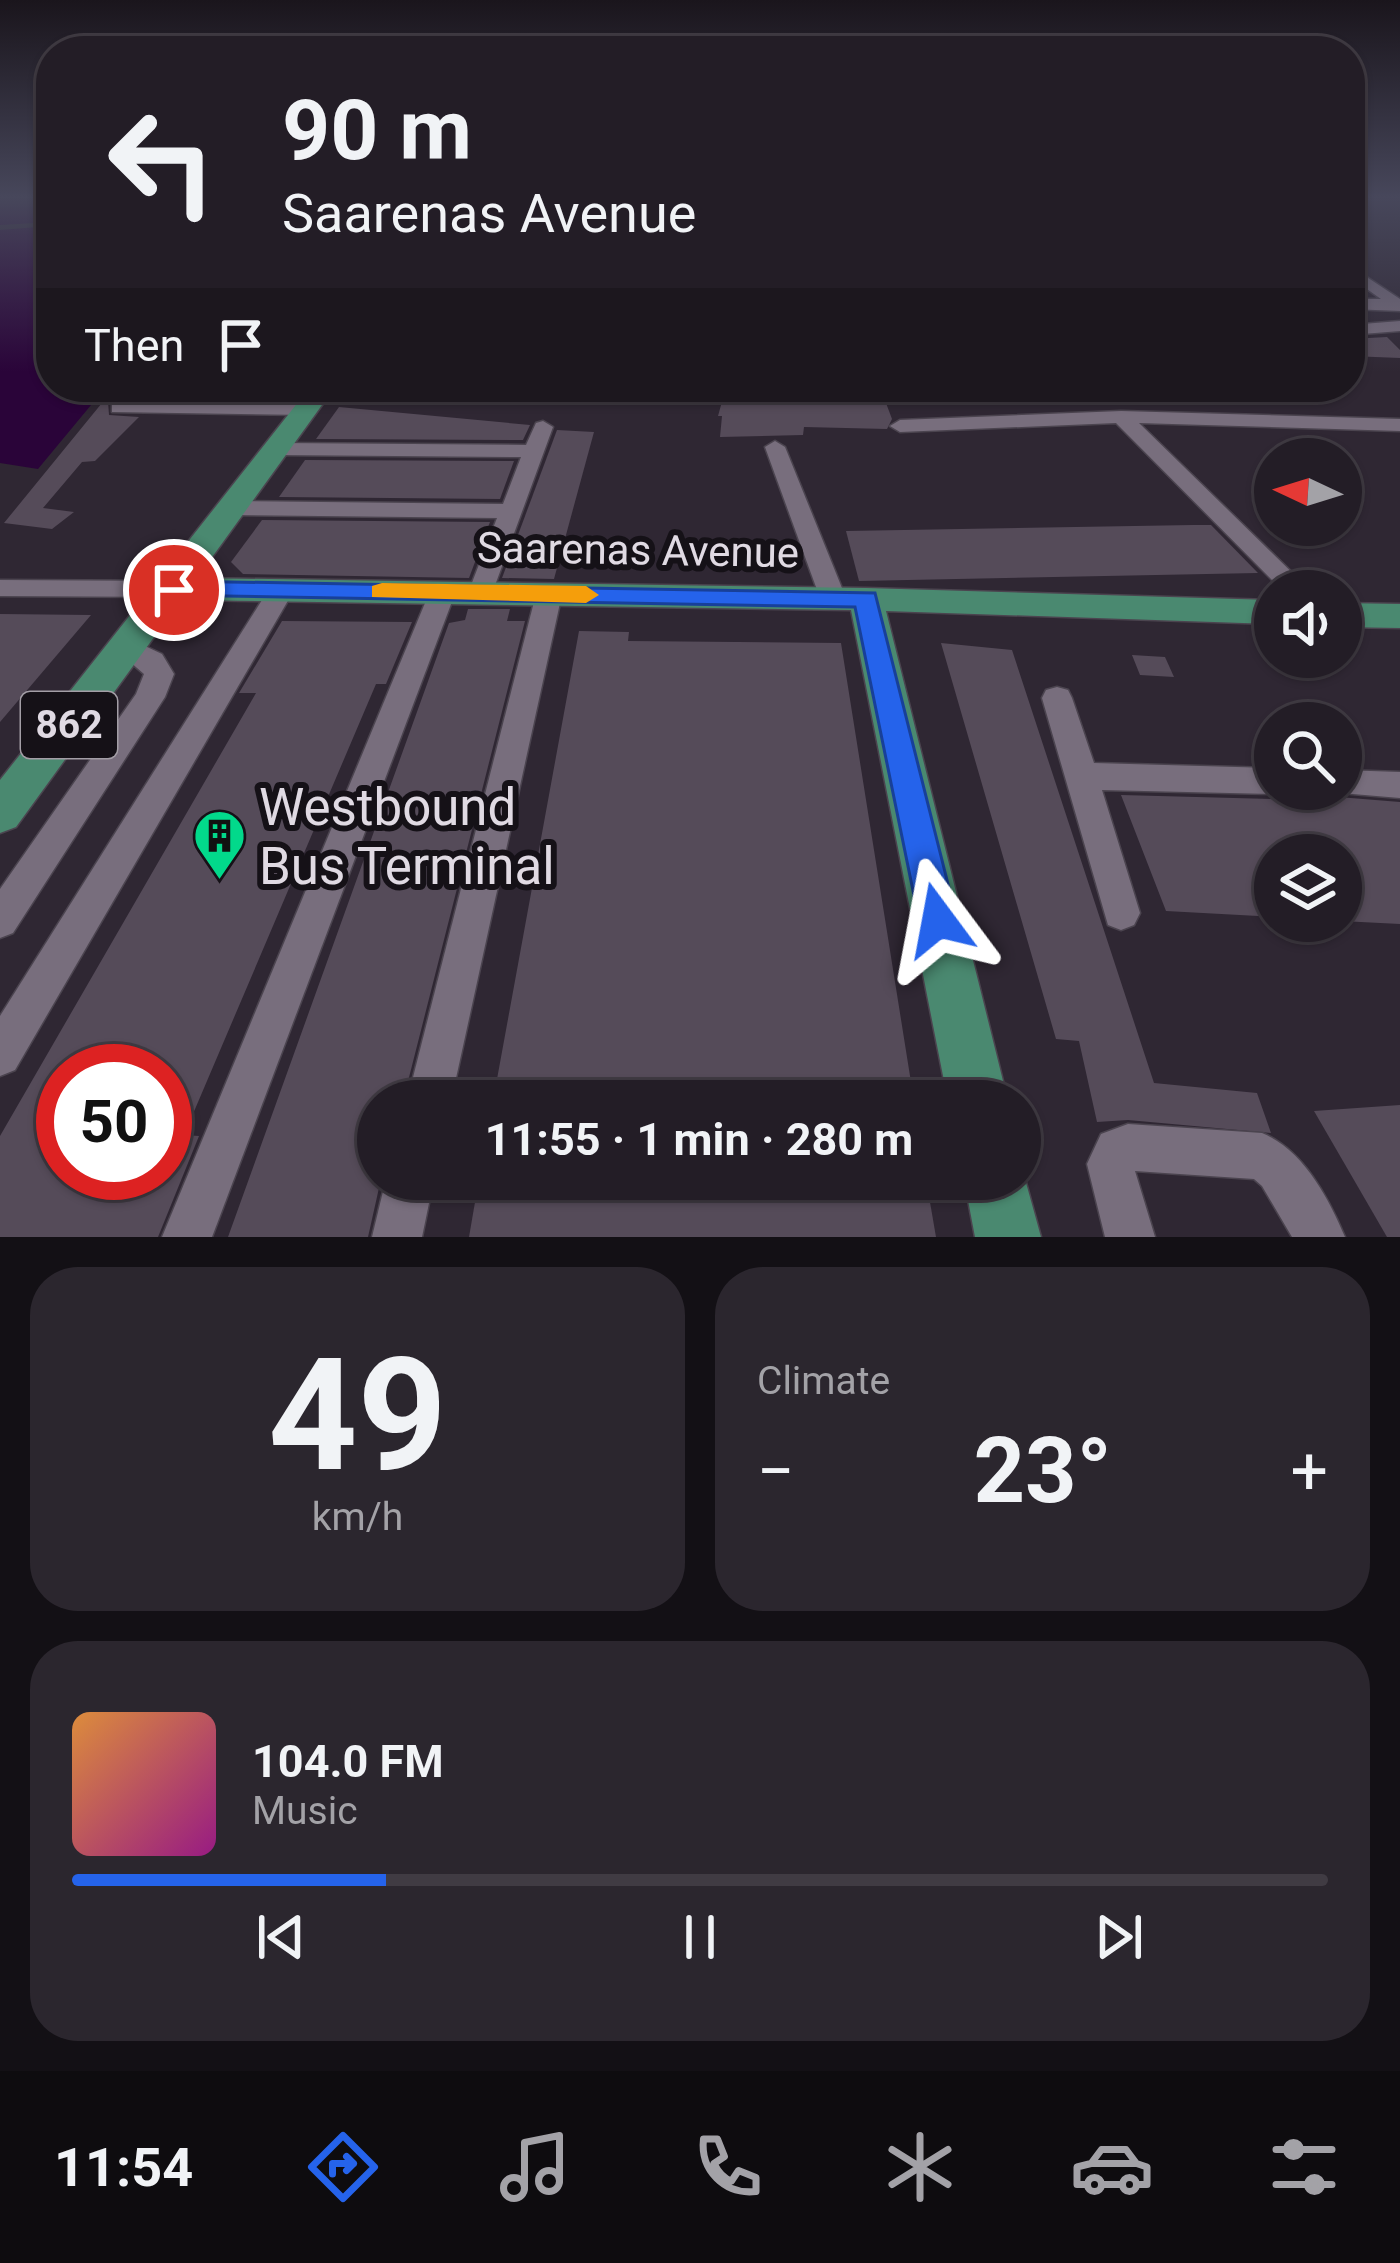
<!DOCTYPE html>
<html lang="en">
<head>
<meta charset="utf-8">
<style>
  :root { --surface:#231d26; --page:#2b262e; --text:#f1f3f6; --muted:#a3a2a7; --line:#403b43; --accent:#2563eb }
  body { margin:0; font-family:Roboto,sans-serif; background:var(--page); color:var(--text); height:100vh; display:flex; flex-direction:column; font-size:45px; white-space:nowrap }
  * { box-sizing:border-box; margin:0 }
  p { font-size:39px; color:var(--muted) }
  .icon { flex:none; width:66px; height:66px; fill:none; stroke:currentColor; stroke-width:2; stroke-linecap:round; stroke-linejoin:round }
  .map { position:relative; height:1237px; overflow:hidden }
  .drawer { display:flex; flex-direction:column; gap:30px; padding:30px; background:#131015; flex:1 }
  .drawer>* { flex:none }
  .guide { position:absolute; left:36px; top:36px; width:1329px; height:366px; border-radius:48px; box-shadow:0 3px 9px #0004,0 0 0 3px var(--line); background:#231d26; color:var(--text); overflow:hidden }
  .needle { width:78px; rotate:274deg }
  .fabs { position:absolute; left:1254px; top:438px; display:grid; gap:24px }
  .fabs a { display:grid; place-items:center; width:108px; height:108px; border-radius:50%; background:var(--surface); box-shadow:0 3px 9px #0004,0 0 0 3px var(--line); font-size:60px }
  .speed { position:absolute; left:36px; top:1044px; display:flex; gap:24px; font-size:60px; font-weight:700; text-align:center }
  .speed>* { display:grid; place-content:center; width:156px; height:156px; border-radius:50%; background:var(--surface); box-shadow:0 3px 9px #0004,0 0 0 3px var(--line); line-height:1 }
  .speed .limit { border:18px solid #d22; background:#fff; color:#111 }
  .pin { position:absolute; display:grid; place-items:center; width:102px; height:102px; color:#fff; margin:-51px; border:6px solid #fff; border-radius:50%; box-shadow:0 3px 12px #0007 }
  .me { position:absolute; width:132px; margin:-66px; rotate:347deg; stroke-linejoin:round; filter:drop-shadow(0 0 9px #0008) }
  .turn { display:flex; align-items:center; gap:42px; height:252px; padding:0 48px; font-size:54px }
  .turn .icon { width:156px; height:156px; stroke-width:2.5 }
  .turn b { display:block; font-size:84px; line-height:102px }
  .then { display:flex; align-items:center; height:114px; padding:0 48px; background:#0003; gap:24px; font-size:45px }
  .big { font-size:90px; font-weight:700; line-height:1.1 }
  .drawer .card { flex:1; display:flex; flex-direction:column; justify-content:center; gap:18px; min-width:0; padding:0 42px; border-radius:48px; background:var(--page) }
  .drawer .dial { align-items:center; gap:0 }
  .dial b { font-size:156px; line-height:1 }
  .song { display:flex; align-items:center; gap:36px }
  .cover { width:144px; height:144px; border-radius:18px; background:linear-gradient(135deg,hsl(30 70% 55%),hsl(310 70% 35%)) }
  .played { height:12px; border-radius:6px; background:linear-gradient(90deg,var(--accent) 25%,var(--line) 25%) }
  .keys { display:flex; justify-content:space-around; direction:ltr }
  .heat { display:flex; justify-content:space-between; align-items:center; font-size:66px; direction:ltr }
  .drawer .tiles { flex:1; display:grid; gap:30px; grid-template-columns:1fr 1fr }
  .card:last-child { grid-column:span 2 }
  .trip { position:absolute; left:357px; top:1080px; width:684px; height:120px; border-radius:60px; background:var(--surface); box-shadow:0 3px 9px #0004,0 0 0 3px var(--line); font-weight:700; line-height:120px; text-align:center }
  .menu { display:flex; height:192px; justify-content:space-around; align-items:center; background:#0e0c0f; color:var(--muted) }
  .menu .icon { width:84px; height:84px }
  .menu .on { color:var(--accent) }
  .menu b { font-size:54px; color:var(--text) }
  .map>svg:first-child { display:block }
</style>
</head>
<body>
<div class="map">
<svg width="1400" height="1237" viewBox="0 0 1400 1237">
  <rect width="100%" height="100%" fill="#2f2733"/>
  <g fill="#2a0439">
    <polygon points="0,199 51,199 51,222 0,225"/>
    <polygon points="51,226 51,387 106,387 38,469 0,463 0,230"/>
  </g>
  <g fill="#554b59" fill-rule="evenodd">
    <polygon points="1387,337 1400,350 1400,358 1350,356 1350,339"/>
    <polygon points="115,387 169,387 158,398 108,401 109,415 139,417 95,461 82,462 43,508 74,512 52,529 4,523"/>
    <polygon points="219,387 304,387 291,398 218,398"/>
    <polygon points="726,387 811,393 810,387 880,387 892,419 887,429 804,427 803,435 720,437 722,416 718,416"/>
    <polygon points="339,407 530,425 523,440 316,439"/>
    <polygon points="557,430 594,432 554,579 502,578"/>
    <polygon points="305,460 514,461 500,499 279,497"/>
    <polygon points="262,520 490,522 469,578 243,574 231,562"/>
    <polygon points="1193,525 1211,525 1258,573 859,581 846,531"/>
    <polygon points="468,609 510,609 507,621 525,621 403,1101 378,1101 381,1179 368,1237 228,1237 449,623 465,620"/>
    <polygon points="0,614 91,615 0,722"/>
    <path d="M282,621l130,1 -26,62h-10l-192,451 15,1 -41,101h-158v-101l256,-443h-17zM63,1071h102v102h-102z"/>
    <polygon points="579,631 629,632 628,641 841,643 914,1101 493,1101"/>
    <polygon points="941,643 1012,650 1154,1083 1257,1093 1271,1133 1128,1120 1097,1122 1079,1041 1056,1039"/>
    <polygon points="1132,655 1165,657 1174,677 1140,675"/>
    <polygon points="1289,793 1400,802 1400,924 1341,921 1341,855 1275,855 1275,917 1166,911 1121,795 1275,799"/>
    <polygon points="1400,1105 1400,1237 1387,1237 1314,1111"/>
    <polygon points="479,1179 926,1179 936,1237 469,1237"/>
  </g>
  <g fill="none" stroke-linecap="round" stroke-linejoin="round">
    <defs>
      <g id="minor">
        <polygon points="1350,266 1400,299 1400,311 1350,309 1350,299 1381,299 1350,277"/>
        <polygon points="1400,321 1400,331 1350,335 1350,325"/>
        <polygon points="119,402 307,403 317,409 307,415 112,412 112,404"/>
        <polygon points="1121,411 1400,419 1400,431 1139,423 1311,591 1283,591 1116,423 900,432 890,426 900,420"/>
        <polygon points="543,421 553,427 490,599 472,599 468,593 497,518 234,515 222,508 234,501 503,504 521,457 279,455 269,449 279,443 526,445 536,423"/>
        <polygon points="775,441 785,447 846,598 842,604 833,606 820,598 765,447"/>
        <polygon points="0,580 174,581 187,589 174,597 0,596"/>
        <polygon points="443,583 456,591 212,1237 162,1237 430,591"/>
        <polygon points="280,584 293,592 15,1070 0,1076 0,1016 267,592"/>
        <polygon points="549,586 562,594 451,1101 407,1101 536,594"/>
        <polygon points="128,638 162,654 174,674 165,697 13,933 0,938 0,889 136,694 144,674 114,648"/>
        <polygon points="1057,687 1068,690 1072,698 1094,763 1275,768 1275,789 1287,789 1275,794 1102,790 1140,913 1134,925 1121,930 1108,925 1042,698 1046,690"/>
        <polygon points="1341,770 1400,772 1400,798 1329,792 1328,789 1341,789"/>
        <path d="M1128,1124l134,9c41,17 66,64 83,104h-53l-30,-51 -8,-7 -119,-8 20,66h-50l-18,-73 14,-30z"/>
        <polygon points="386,1179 434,1179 422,1237 372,1237"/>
      </g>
      <g id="major">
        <polygon points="310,387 335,387 197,578 866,588 1275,600 1275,624 886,611 1008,1101 948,1101 851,610 181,600 16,827 0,833 0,780"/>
        <polygon points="1341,603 1400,604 1400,628 1341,627"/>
        <polygon points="1020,1161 1041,1237 975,1237 964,1179 1020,1179"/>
      </g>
    </defs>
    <use href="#minor" stroke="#4b444f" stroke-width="3"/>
    <use href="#major" stroke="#4b444f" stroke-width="3"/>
    <use href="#minor" fill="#786e7d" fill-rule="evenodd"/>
    <use href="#major" fill="#4a8970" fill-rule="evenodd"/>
  </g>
  <linearGradient id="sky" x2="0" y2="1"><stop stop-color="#1a151c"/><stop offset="0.53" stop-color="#47475b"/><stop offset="1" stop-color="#47475b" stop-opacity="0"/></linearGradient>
  <rect width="1400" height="372" fill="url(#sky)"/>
  <polygon fill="#2563eb" stroke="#184099" stroke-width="3" points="174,581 875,593 957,920 951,932 938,937 924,932 919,920 855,607 165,595 161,590"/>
  <polygon fill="#f59e0b" points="382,583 586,586 599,595 586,603 372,597 372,586"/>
  <defs>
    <symbol id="building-pin" viewBox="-11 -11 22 30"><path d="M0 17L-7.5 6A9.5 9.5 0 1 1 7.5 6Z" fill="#02d98b" stroke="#151117"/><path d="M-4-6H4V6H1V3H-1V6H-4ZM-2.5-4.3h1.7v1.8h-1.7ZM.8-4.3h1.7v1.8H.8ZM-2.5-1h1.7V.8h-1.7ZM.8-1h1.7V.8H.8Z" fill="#111"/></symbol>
  </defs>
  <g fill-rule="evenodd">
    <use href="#building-pin" x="190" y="806" width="59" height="81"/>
  </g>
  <g text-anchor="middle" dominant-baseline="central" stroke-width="12" stroke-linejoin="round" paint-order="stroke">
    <rect fill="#151117" stroke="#a39ea6" stroke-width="3" x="21" y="692" width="96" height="66" rx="9"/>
    <g font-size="39" font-weight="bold" fill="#e0dae3">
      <text x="69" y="725">862</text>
    </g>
    <g font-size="42" fill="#e0dae3" stroke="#151117">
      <text transform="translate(638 550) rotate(1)">Saarenas Avenue</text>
    </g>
    <g font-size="51" fill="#e0dae3" stroke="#151117" text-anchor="start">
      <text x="259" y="807">Westbound<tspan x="259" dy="59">Bus Terminal</tspan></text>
    </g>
  </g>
</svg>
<div class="fabs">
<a><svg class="needle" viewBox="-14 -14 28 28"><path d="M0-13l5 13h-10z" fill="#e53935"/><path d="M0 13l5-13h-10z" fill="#a3a2a7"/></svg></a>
<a><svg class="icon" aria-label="sound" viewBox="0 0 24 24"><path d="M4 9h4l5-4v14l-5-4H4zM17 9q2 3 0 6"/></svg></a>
<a><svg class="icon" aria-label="search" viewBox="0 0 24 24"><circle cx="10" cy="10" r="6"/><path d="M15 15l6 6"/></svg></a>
<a><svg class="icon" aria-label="layers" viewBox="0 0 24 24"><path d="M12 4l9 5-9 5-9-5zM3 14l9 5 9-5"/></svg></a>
</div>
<div class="speed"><div class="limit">50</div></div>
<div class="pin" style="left:174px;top:590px;background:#d93025"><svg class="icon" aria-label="arrive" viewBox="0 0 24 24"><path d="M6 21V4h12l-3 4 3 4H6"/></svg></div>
<svg class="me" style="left:938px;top:920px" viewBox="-20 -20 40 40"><path d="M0-17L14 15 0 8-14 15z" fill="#2563eb" stroke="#fff" stroke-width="4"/></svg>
<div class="trip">11:55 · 1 min · 280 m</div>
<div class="guide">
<div class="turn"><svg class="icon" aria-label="left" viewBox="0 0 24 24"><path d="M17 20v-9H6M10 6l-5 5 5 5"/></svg><div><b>90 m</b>Saarenas Avenue</div></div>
<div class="then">Then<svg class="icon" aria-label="arrive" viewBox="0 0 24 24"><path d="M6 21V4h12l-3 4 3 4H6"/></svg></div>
</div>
</div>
<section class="drawer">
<div class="tiles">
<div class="card dial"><b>49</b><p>km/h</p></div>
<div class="card"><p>Climate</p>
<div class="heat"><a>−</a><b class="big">23°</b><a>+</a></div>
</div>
<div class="card">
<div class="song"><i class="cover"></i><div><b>104.0 FM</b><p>Music</p></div></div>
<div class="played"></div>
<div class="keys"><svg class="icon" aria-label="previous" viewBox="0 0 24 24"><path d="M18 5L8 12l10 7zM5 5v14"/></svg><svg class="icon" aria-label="pause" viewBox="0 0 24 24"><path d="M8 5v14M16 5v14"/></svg><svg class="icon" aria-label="next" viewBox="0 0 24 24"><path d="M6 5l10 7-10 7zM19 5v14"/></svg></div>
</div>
</div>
</section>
<nav class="menu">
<b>11:54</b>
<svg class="icon on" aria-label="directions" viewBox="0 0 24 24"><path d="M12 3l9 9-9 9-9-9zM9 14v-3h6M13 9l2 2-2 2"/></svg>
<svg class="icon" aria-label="music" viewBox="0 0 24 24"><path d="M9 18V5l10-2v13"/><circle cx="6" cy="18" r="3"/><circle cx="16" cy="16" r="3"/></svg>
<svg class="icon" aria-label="phone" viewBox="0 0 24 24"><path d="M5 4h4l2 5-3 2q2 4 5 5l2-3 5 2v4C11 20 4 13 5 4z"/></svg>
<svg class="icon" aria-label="climate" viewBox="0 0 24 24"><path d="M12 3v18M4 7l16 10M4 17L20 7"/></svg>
<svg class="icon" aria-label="car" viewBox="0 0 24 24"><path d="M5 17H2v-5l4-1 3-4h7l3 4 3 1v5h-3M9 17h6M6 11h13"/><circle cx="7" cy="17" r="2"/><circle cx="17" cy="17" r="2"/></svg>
<svg class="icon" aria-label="filters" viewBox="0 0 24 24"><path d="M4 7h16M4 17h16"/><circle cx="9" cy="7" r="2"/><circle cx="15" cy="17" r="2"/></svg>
</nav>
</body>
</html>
